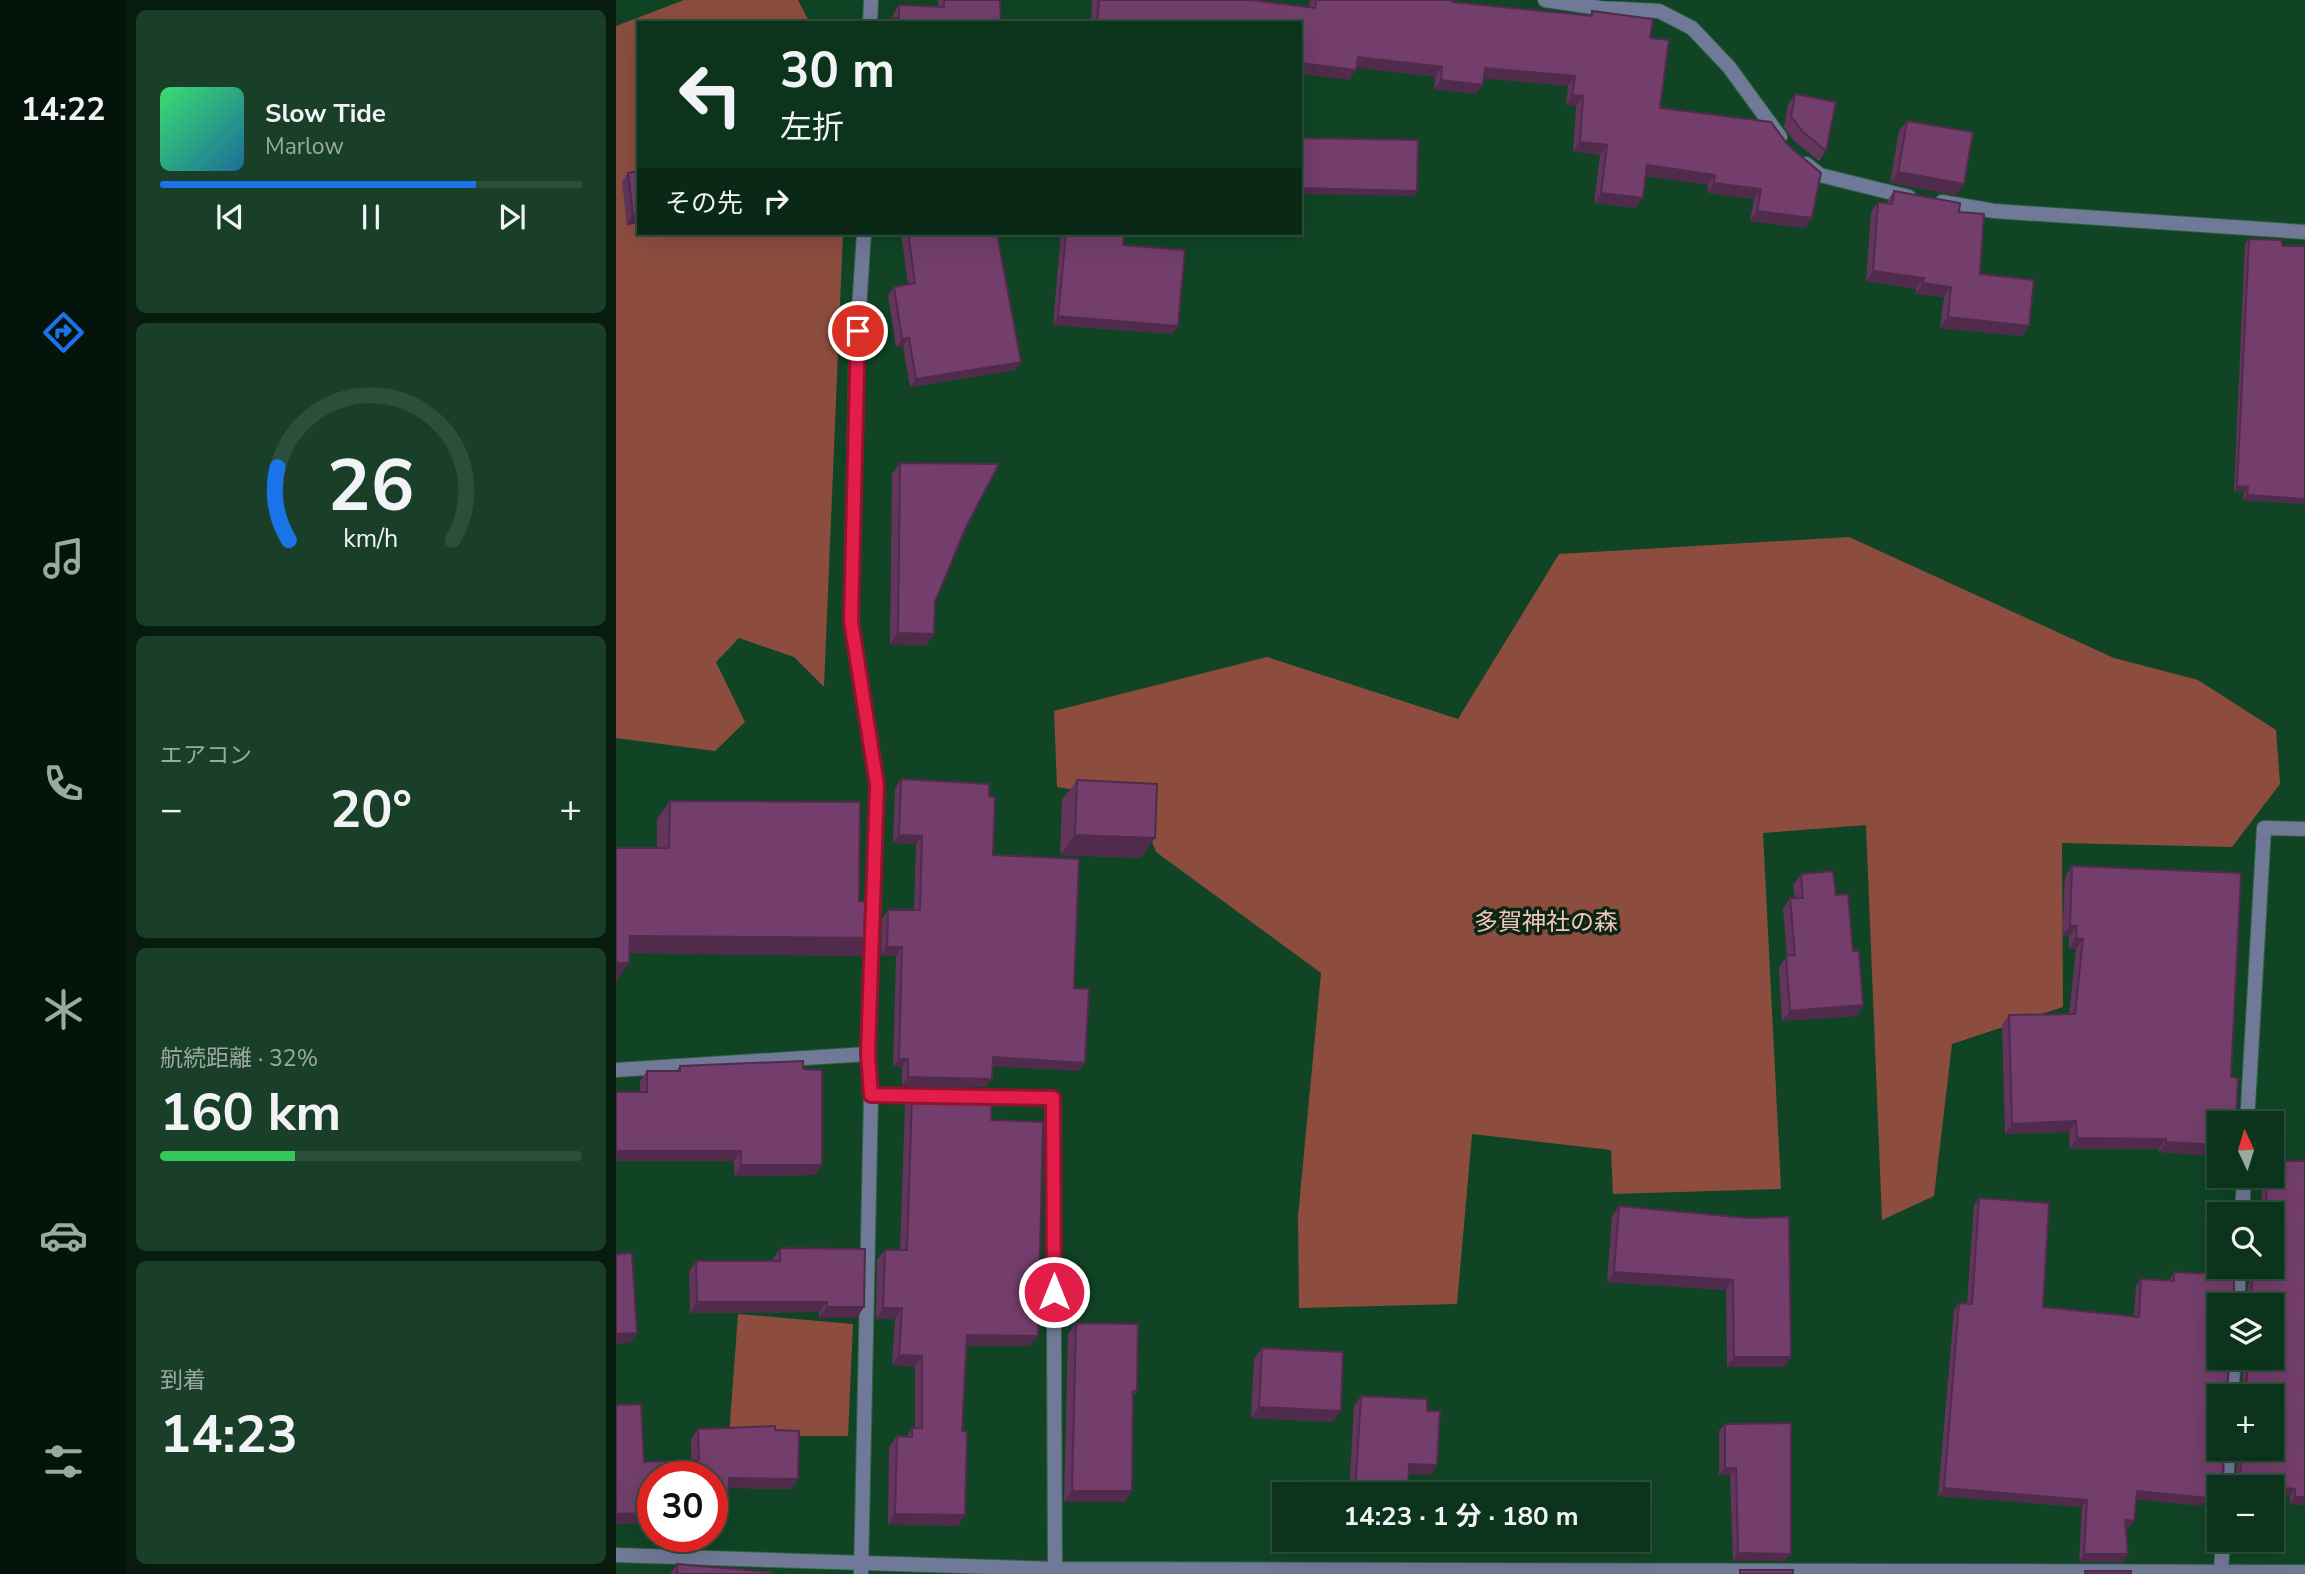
<!DOCTYPE html>
<html lang="ja">
<head>
<meta charset="utf-8">
<style>
  :root { --surface:#0c331c; --page:#1a3f29; --text:#f1f3f6; --muted:#9aaaa3; --line:#2c4e3b; --accent:#1a73e8 }
  body { margin:0; font-family:"Nunito Sans","Noto Sans JP",sans-serif; background:var(--page); color:var(--text); height:100vh; display:flex; flex-direction:column; font-size:26px; white-space:nowrap }
  * { box-sizing:border-box; margin:0 }
  p { font-size:23px; color:var(--muted) }
  .icon { flex:none; width:38px; height:38px; fill:none; stroke:currentColor; stroke-width:2; stroke-linecap:round; stroke-linejoin:round }
  .map { position:relative; flex:1; overflow:hidden }
  .panel { display:flex; flex-direction:column; gap:10px; padding:10px; background:#071c0f; width:490px }
  .panel>* { flex:none }
  .guide { position:absolute; left:21px; top:21px; width:665px; height:214px; border-radius:0px; box-shadow:0 7px 28px #0002,0 0 0 2px var(--line); background:#0c331c; color:var(--text); overflow:hidden }
  .needle { width:46px; rotate:356deg }
  .tools { position:absolute; left:1591px; top:1111px; display:grid; gap:14px }
  .tools a { display:grid; place-items:center; width:77px; height:77px; border-radius:0px; background:var(--surface); box-shadow:0 7px 28px #0002,0 0 0 2px var(--line); font-size:35px }
  .speed { position:absolute; left:21px; top:1461px; display:flex; gap:14px; font-size:35px; font-weight:700; text-align:center }
  .speed>* { display:grid; place-content:center; width:91px; height:91px; border-radius:50%; background:var(--surface); box-shadow:0 7px 28px #0002,0 0 0 2px var(--line); line-height:1 }
  .speed .limit { border:10px solid #d22; background:#fff; color:#111 }
  .pin { position:absolute; display:grid; place-items:center; width:60px; height:60px; color:#fff; margin:-30px; border:4px solid #fff; border-radius:50%; box-shadow:0 2px 7px #0007 }
  .me { position:absolute; width:77px; margin:-38px; rotate:0deg; stroke-linejoin:round; filter:drop-shadow(0 0 5px #0008) }
  .turn { display:flex; align-items:center; gap:24px; height:147px; padding:0 28px; font-size:32px }
  .turn .icon { width:91px; height:91px; stroke-width:2.5 }
  .turn b { display:block; font-size:49px; line-height:60px }
  .then { display:flex; align-items:center; height:66px; padding:0 28px; background:#0003; gap:14px; font-size:26px }
  .big { font-size:52px; font-weight:700; line-height:1.1 }
  .panel .widget { flex:1; display:flex; flex-direction:column; justify-content:center; gap:10px; min-width:0; padding:0 24px; border-radius:10px; background:var(--page) }
  .panel .dial { align-items:center; gap:0 }
  .dial svg { height:182px; overflow:visible; fill:none; stroke:var(--line); stroke-width:7; stroke-linecap:round; text-anchor:middle }
  .dial text { fill:var(--text); stroke:none }
  .song { display:flex; align-items:center; gap:21px }
  .cover { width:84px; height:84px; border-radius:10px; background:linear-gradient(135deg,hsl(140 70% 55%),hsl(200 70% 35%)) }
  .played { height:7px; border-radius:4px; background:linear-gradient(90deg,var(--accent) 75%,var(--line) 75%) }
  .keys { display:flex; justify-content:space-around; direction:ltr }
  .heat { display:flex; justify-content:space-between; align-items:center; font-size:38px; direction:ltr }
  .charge { height:10px; border-radius:5px; background:linear-gradient(90deg,#34c759 32%,var(--line) 0) }
  .trip { position:absolute; left:656px; top:1482px; width:378px; height:70px; border-radius:0px; background:var(--surface); box-shadow:0 7px 28px #0002,0 0 0 2px var(--line); font-weight:700; line-height:70px; text-align:center }
  main { display:flex; flex:1; min-height:0 }
  .tabs { display:flex; flex-direction:column; width:126px; justify-content:space-around; align-items:center; background:#05140b; color:var(--muted) }
  .tabs .icon { width:49px; height:49px }
  .tabs .current { color:var(--accent) }
  .tabs b { font-size:32px; color:var(--text) }
  .map>svg:first-child { display:block }
</style>
</head>
<body>
<main>
<nav class="tabs">
<b>14:22</b>
<svg class="icon current" aria-label="directions" viewBox="0 0 24 24"><path d="M12 3l9 9-9 9-9-9zM9 14v-3h6M13 9l2 2-2 2"/></svg>
<svg class="icon" aria-label="music" viewBox="0 0 24 24"><path d="M9 18V5l10-2v13"/><circle cx="6" cy="18" r="3"/><circle cx="16" cy="16" r="3"/></svg>
<svg class="icon" aria-label="phone" viewBox="0 0 24 24"><path d="M5 4h4l2 5-3 2q2 4 5 5l2-3 5 2v4C11 20 4 13 5 4z"/></svg>
<svg class="icon" aria-label="climate" viewBox="0 0 24 24"><path d="M12 3v18M4 7l16 10M4 17L20 7"/></svg>
<svg class="icon" aria-label="car" viewBox="0 0 24 24"><path d="M5 17H2v-5l4-1 3-4h7l3 4 3 1v5h-3M9 17h6M6 11h13"/><circle cx="7" cy="17" r="2"/><circle cx="17" cy="17" r="2"/></svg>
<svg class="icon" aria-label="filters" viewBox="0 0 24 24"><path d="M4 7h16M4 17h16"/><circle cx="9" cy="7" r="2"/><circle cx="15" cy="17" r="2"/></svg>
</nav>
<section class="panel">
<div class="widget">
<div class="song"><i class="cover"></i><div><b>Slow Tide</b><p>Marlow</p></div></div>
<div class="played"></div>
<div class="keys"><svg class="icon" aria-label="previous" viewBox="0 0 24 24"><path d="M18 5L8 12l10 7zM5 5v14"/></svg><svg class="icon" aria-label="pause" viewBox="0 0 24 24"><path d="M8 5v14M16 5v14"/></svg><svg class="icon" aria-label="next" viewBox="0 0 24 24"><path d="M6 5l10 7-10 7zM19 5v14"/></svg></div>
</div>
<div class="widget dial"><svg viewBox="0 0 100 80">
<path d="M14 69A42 42 0 1 1 86 69"/>
<path d="M14 69A42 42 0 0 1 9 37" stroke="#1a73e8"/>
<text x="50" y="56" font-size="32" font-weight="700">26</text>
<text x="50" y="72" font-size="11">km/h</text>
</svg></div>
<div class="widget"><p>エアコン</p>
<div class="heat"><a>−</a><b class="big">20°</b><a>+</a></div>
</div>
<div class="widget"><p>航続距離 · 32%</p><b class="big">160 km</b><div class="charge"></div></div>
<div class="widget"><p>到着</p><b class="big">14:23</b></div>
</section>
<div class="map">
<svg width="1689" height="1574" viewBox="0 0 1689 1574">
  <rect width="100%" height="100%" fill="#104425"/>
  <g fill="#8c4d3f">
    <polygon points="68,0 182,0 194,23 23,23 23,233 227,233 208,687 178,657 123,638 100,662 129,722 99,751 0,738 0,26"/>
    <polygon points="1233,537 1498,658 1582,680 1660,730 1664,784 1616,847 1446,843 1447,1007 1336,1044 1318,1196 1266,1220 1250,825 1147,833 1165,1189 997,1194 995,1150 856,1134 841,1304 683,1308 682,1217 705,973 540,852 520,799 441,787 438,711 651,657 842,719 943,554"/>
    <polygon points="122,1314 237,1324 232,1436 113,1436"/>
  </g>
  <g fill="none" stroke-linecap="round" stroke-linejoin="round">
    <defs>
      <g id="street">
        <polyline points="929,0 984,8 1043,11 1076,28 1113,67 1164,137"/>
        <polyline points="254,23 255,0"/>
        <polyline points="1190,164 1204,175 1293,197"/>
        <polyline points="1326,202 1378,211 1689,232"/>
        <polyline points="0,1070 252,1054"/>
        <polyline points="255,1095 313,1096"/>
        <polyline points="358,1097 437,1098 439,1569"/>
        <polyline points="1631,1124 1648,828 1689,829"/>
        <polyline points="1626,1214 1628,1176"/>
        <polyline points="1621,1306 1623,1267"/>
        <polyline points="1615,1396 1618,1358"/>
        <polyline points="1610,1488 1612,1449"/>
        <polyline points="0,1555 439,1569 1689,1572"/>
        <polyline points="1605,1571 1607,1540"/>
        <polyline points="245,1574 255,1095 252,1054 261,785 235,621 240,355 248,233"/>
      </g>
    </defs>
    <use href="#street" stroke="#306143" stroke-width="16"/>
    <use href="#street" stroke="#717998" stroke-width="14"/>
  </g>
  <g fill="#63355c">
    <polygon points="322,0 384,0 385,23 272,23 275,18 277,18 277,14 283,5 322,7"/>
    <polygon points="476,0 635,0 693,7 694,0 837,0 836,2 973,16 976,11 1034,38 1044,108 1196,218 1189,228 1134,221 1138,199 1092,193 1092,185 1030,176 1020,208 978,203 984,155 957,151 960,106 950,105 952,86 868,78 860,94 818,89 819,77 741,67 733,80 684,23 475,23"/>
    <polygon points="1179,94 1210,151 1203,161 1178,141 1168,127 1172,105"/>
    <polygon points="1291,121 1348,184 1340,195 1274,183 1283,131"/>
    <polygon points="12,173 23,223 11,225 6,182"/>
    <polygon points="1278,191 1343,212 1364,274 1406,336 1324,328 1328,297 1300,294 1300,289 1250,281 1255,212 1262,202 1270,203"/>
    <polygon points="285,233 381,233 399,370 294,387 287,346 280,347 272,295 278,287 292,284"/>
    <polygon points="445,233 502,233 507,245 562,326 556,334 437,325"/>
    <polygon points="1633,239 1689,504 1627,500 1628,492 1618,492 1629,244"/>
    <polygon points="284,463 350,527 319,602 311,645 274,644 276,474"/>
    <polygon points="285,779 373,796 377,855 458,988 463,1071 377,1066 376,1079 370,1087 286,1086 286,1067 277,1067 280,956 265,956 266,919 272,910 298,910 300,844 277,843 279,788"/>
    <polygon points="461,780 525,858 444,855 446,800"/>
    <polygon points="54,801 243,901 258,938 246,956 14,953 1,981 0,981 0,848 41,848 41,819"/>
    <polygon points="1456,866 1603,1124 1603,1156 1543,1152 1543,1149 1454,1149 1453,1132 1389,1134 1386,1025 1393,1015 1453,1014 1460,949 1453,949 1453,936 1446,936 1449,877"/>
    <polygon points="1185,874 1220,895 1237,951 1247,1005 1240,1016 1166,1021 1163,967 1171,956 1167,909 1174,898 1179,898 1177,885"/>
    <polygon points="64,1066 187,1069 199,1175 118,1176 118,1161 0,1161 24,1092 24,1081 31,1071 60,1071"/>
    <polygon points="296,1095 375,1120 414,1346 350,1346 346,1431 349,1515 342,1526 272,1524 273,1447 281,1436 290,1437 296,1428 299,1428 299,1367 276,1365 279,1319 260,1319 261,1260 269,1250 284,1250 289,1105"/>
    <polygon points="1689,1161 1689,1505 1674,1504 1674,1496 1656,1488 1619,1488 1622,1449 1656,1449 1625,1394 1628,1358 1656,1358 1656,1306 1629,1306 1632,1284 1637,1276 1644,1277 1644,1267 1656,1267 1656,1214 1645,1214 1646,1176 1656,1176"/>
    <polygon points="1363,1198 1427,1307 1518,1317 1520,1286 1525,1279 1553,1281 1558,1272 1603,1396 1603,1490 1601,1492 1592,1491 1586,1506 1520,1499 1518,1521 1512,1528 1510,1528 1507,1562 1463,1562 1466,1507 1322,1496 1338,1310 1343,1303 1351,1303 1358,1205"/>
    <polygon points="1003,1206 1131,1218 1175,1357 1168,1367 1111,1367 1110,1290 991,1282 996,1216"/>
    <polygon points="164,1248 241,1318 203,1318 203,1312 74,1313 73,1272 80,1261 157,1261 157,1259"/>
    <polygon points="460,1323 521,1391 517,1397 509,1502 448,1502 452,1334"/>
    <polygon points="646,1348 717,1422 635,1418 638,1359"/>
    <polygon points="745,1396 811,1411 815,1475 793,1474 792,1494 733,1494 738,1406"/>
    <polygon points="0,1405 28,1462 75,1461 75,1439 82,1429 159,1430 182,1479 175,1489 113,1488 105,1521 96,1521 96,1477 37,1477 37,1522 36,1523 0,1524"/>
    <polygon points="1109,1424 1169,1561 1117,1561 1114,1475 1103,1475 1103,1431"/>
    <polygon points="61,1564 61,1574 54,1574"/>
  </g>
  <g fill="#502b4b">
    <polygon points="742,57 826,67 819,77 735,67"/>
    <polygon points="684,63 740,70 733,80 684,74"/>
    <polygon points="869,68 959,76 952,86 862,78"/>
    <polygon points="825,80 867,85 860,94 818,89"/>
    <polygon points="956,95 967,96 960,106 950,105"/>
    <polygon points="964,142 991,145 984,155 957,151"/>
    <polygon points="1031,165 1099,175 1092,185 1024,175"/>
    <polygon points="1282,172 1348,184 1340,195 1274,183"/>
    <polygon points="1098,183 1145,189 1138,199 1092,193"/>
    <polygon points="684,188 801,191 798,196 684,194"/>
    <polygon points="985,193 1027,198 1020,208 978,203"/>
    <polygon points="1141,211 1196,218 1189,228 1134,221"/>
    <polygon points="17,215 23,215 23,223 11,225"/>
    <polygon points="1257,271 1308,278 1300,289 1250,281"/>
    <polygon points="1307,283 1335,287 1328,297 1300,294"/>
    <polygon points="442,316 562,326 556,334 437,325"/>
    <polygon points="1332,317 1413,326 1406,336 1324,328"/>
    <polygon points="293,338 287,346 280,347 286,339"/>
    <polygon points="405,362 399,370 294,387 300,379"/>
    <polygon points="1621,486 1632,487 1628,492 1618,492"/>
    <polygon points="1631,495 1689,499 1689,504 1627,500"/>
    <polygon points="282,633 318,634 311,645 274,644"/>
    <polygon points="283,835 306,836 300,844 277,843"/>
    <polygon points="459,835 539,838 525,858 444,855"/>
    <polygon points="1454,926 1461,926 1453,936 1446,936"/>
    <polygon points="14,936 258,938 246,956 1,953"/>
    <polygon points="1460,938 1467,939 1460,949 1453,949"/>
    <polygon points="271,947 286,947 280,956 265,956"/>
    <polygon points="0,963 13,963 1,981 0,981"/>
    <polygon points="1247,1005 1240,1016 1166,1021 1174,1011"/>
    <polygon points="377,1057 469,1063 463,1071 371,1066"/>
    <polygon points="283,1059 292,1059 286,1067 277,1067"/>
    <polygon points="292,1077 376,1079 370,1087 286,1086"/>
    <polygon points="1460,1121 1453,1132 1389,1134 1396,1124"/>
    <polygon points="1461,1138 1550,1139 1543,1149 1454,1149"/>
    <polygon points="1550,1142 1603,1145 1603,1156 1543,1152"/>
    <polygon points="0,1151 125,1151 118,1161 0,1161"/>
    <polygon points="125,1165 206,1165 199,1175 118,1176"/>
    <polygon points="998,1272 1117,1280 1110,1290 991,1282"/>
    <polygon points="81,1302 211,1302 203,1312 74,1313"/>
    <polygon points="211,1307 248,1307 241,1318 203,1318"/>
    <polygon points="267,1308 286,1308 279,1319 260,1319"/>
    <polygon points="21,1333 14,1343 0,1344 0,1334"/>
    <polygon points="351,1335 422,1336 414,1346 343,1346"/>
    <polygon points="283,1355 306,1356 299,1367 276,1365"/>
    <polygon points="1118,1357 1175,1357 1168,1367 1111,1367"/>
    <polygon points="643,1407 725,1411 717,1422 635,1418"/>
    <polygon points="793,1464 821,1465 815,1475 786,1473"/>
    <polygon points="1109,1468 1120,1468 1114,1475 1103,1475"/>
    <polygon points="113,1478 182,1479 175,1489 106,1488"/>
    <polygon points="1593,1484 1607,1484 1604,1488 1603,1488 1601,1492 1588,1491"/>
    <polygon points="1623,1485 1679,1489 1674,1496 1656,1495 1656,1488 1622,1488"/>
    <polygon points="1328,1488 1471,1500 1466,1507 1322,1496"/>
    <polygon points="456,1491 516,1491 509,1502 448,1502"/>
    <polygon points="1521,1491 1592,1498 1586,1506 1515,1499"/>
    <polygon points="1679,1497 1689,1497 1689,1505 1674,1504"/>
    <polygon points="96,1511 112,1511 105,1521 96,1521"/>
    <polygon points="37,1513 37,1522 36,1523 0,1524 0,1514"/>
    <polygon points="279,1514 349,1515 342,1526 272,1524"/>
    <polygon points="1509,1520 1518,1521 1512,1528 1504,1528"/>
    <polygon points="1122,1553 1175,1554 1169,1561 1117,1561"/>
    <polygon points="1468,1554 1512,1554 1507,1562 1463,1562"/>
  </g>
  <g fill="#733e6b" stroke="#502b4b" stroke-width="2">
    <polygon points="328,0 384,0 385,23 275,23 275,18 283,18 283,5 328,7"/>
    <polygon points="483,0 635,0 699,8 700,0 837,0 836,2 976,16 976,11 1037,19 1034,38 1053,40 1044,108 1155,122 1172,145 1205,173 1196,218 1141,211 1145,189 1098,183 1099,175 1031,165 1027,198 985,193 991,145 964,142 967,96 956,95 959,76 869,68 867,85 825,80 826,67 742,57 740,70 684,63 684,23 481,23"/>
    <polygon points="1179,94 1220,102 1210,151 1186,131 1175,116"/>
    <polygon points="1291,121 1357,132 1348,184 1282,172"/>
    <polygon points="684,138 802,140 801,191 684,188"/>
    <polygon points="23,171 23,215 17,215 12,173"/>
    <polygon points="1278,191 1344,203 1343,212 1368,214 1364,274 1418,280 1413,326 1332,317 1335,287 1307,283 1308,278 1257,271 1262,202 1276,204"/>
    <polygon points="292,233 381,233 405,362 300,379 293,338 286,339 278,287 299,283"/>
    <polygon points="450,233 508,233 507,245 569,250 562,326 442,316"/>
    <polygon points="1633,239 1665,240 1667,246 1689,246 1689,499 1631,495 1632,487 1621,486"/>
    <polygon points="284,463 383,464 350,527 319,602 318,634 282,633"/>
    <polygon points="285,779 373,784 373,796 379,797 377,855 463,859 458,988 473,989 469,1063 377,1057 376,1079 292,1077 292,1059 283,1059 286,947 271,947 272,910 304,910 306,836 283,835"/>
    <polygon points="461,780 541,784 539,838 459,835"/>
    <polygon points="54,801 244,802 243,901 259,901 258,938 14,936 13,963 0,963 0,848 53,848"/>
    <polygon points="1456,866 1625,873 1615,1077 1622,1078 1620,1124 1603,1124 1603,1145 1550,1142 1550,1139 1461,1138 1460,1121 1396,1124 1393,1015 1459,1014 1467,939 1460,938 1461,926 1454,926"/>
    <polygon points="1217,871 1220,895 1232,894 1237,951 1243,951 1247,1005 1174,1011 1170,956 1179,955 1174,898 1187,898 1185,874"/>
    <polygon points="187,1061 187,1069 206,1070 206,1165 125,1165 125,1151 0,1151 0,1092 31,1092 31,1071 64,1071 64,1066"/>
    <polygon points="296,1095 376,1096 375,1120 427,1122 422,1336 351,1335 346,1431 351,1432 349,1515 279,1514 281,1436 296,1437 296,1428 306,1428 306,1356 283,1355 286,1308 267,1308 269,1250 291,1250"/>
    <polygon points="1656,1161 1689,1161 1689,1497 1679,1497 1679,1489 1623,1485 1626,1449 1656,1449 1656,1396 1622,1396 1630,1390 1632,1358 1656,1358 1656,1306 1631,1306 1634,1304 1637,1276 1649,1277 1649,1267 1656,1267 1656,1214 1650,1214 1651,1176 1656,1176"/>
    <polygon points="1363,1198 1433,1203 1427,1307 1523,1317 1525,1279 1558,1281 1558,1272 1618,1275 1618,1303 1622,1306 1603,1306 1603,1358 1614,1358 1611,1388 1614,1396 1616,1396 1603,1396 1603,1449 1608,1449 1607,1484 1593,1484 1592,1498 1521,1491 1518,1521 1509,1520 1512,1554 1468,1554 1471,1500 1328,1488 1343,1303 1356,1304"/>
    <polygon points="1003,1206 1131,1218 1173,1217 1175,1357 1118,1357 1117,1280 998,1272"/>
    <polygon points="164,1248 249,1249 248,1307 211,1307 211,1302 81,1302 80,1261 164,1261"/>
    <polygon points="16,1253 21,1333 0,1334 0,1254"/>
    <polygon points="460,1323 522,1324 521,1391 517,1391 516,1491 456,1491"/>
    <polygon points="646,1348 727,1352 725,1411 643,1407"/>
    <polygon points="745,1396 811,1399 811,1411 824,1411 821,1465 793,1464 792,1494 739,1494"/>
    <polygon points="25,1404 28,1462 83,1460 82,1429 159,1426 159,1430 183,1431 182,1479 113,1478 112,1511 96,1511 96,1477 37,1477 37,1513 0,1514 0,1405"/>
    <polygon points="1175,1423 1175,1554 1122,1553 1120,1468 1109,1468 1109,1424"/>
    <polygon points="61,1564 155,1572 155,1574 61,1574"/>
    <rect x="1124" y="1570" width="53" height="4"/>
    <rect x="1469" y="1571" width="46" height="3"/>
  </g>
  <g fill="none" stroke-linecap="round" stroke-linejoin="round">
    <defs>
      <polyline id="route" points="242,331 235,621 261,785 252,1054 255,1095 437,1098 438,1292"/>
    </defs>
    <use href="#route" stroke="#92132f" stroke-width="18"/>
    <use href="#route" stroke="#e11d48" stroke-width="12"/>
  </g>
  <g text-anchor="middle" dominant-baseline="central" stroke-width="7" stroke-linejoin="round" paint-order="stroke">
    <g font-size="24" fill="#f5c6bc" stroke="#0b2615">
      <text x="930" y="922">多賀神社の森</text>
    </g>
  </g>
</svg>
<div class="tools">
<a><svg class="needle" viewBox="-14 -14 28 28"><path d="M0-13l5 13h-10z" fill="#e53935"/><path d="M0 13l5-13h-10z" fill="#9aaaa3"/></svg></a>
<a><svg class="icon" aria-label="search" viewBox="0 0 24 24"><circle cx="10" cy="10" r="6"/><path d="M15 15l6 6"/></svg></a>
<a><svg class="icon" aria-label="layers" viewBox="0 0 24 24"><path d="M12 4l9 5-9 5-9-5zM3 14l9 5 9-5"/></svg></a>
<a>+</a>
<a>−</a>
</div>
<div class="speed"><div class="limit">30</div></div>
<div class="pin" style="left:242px;top:331px;background:#d93025"><svg class="icon" aria-label="arrive" viewBox="0 0 24 24"><path d="M6 21V4h12l-3 4 3 4H6"/></svg></div>
<svg class="me" style="left:438px;top:1292px" viewBox="-20 -20 40 40"><circle r="17" fill="#e11d48" stroke="#fff" stroke-width="3"/><path d="M0-11L8 9 0 5-8 9z" fill="#fff"/></svg>
<div class="trip">14:23 · 1 分 · 180 m</div>
<div class="guide">
<div class="turn"><svg class="icon" aria-label="left" viewBox="0 0 24 24"><path d="M17 20v-9H6M10 6l-5 5 5 5"/></svg><div><b>30 m</b>左折</div></div>
<div class="then">その先<svg class="icon" aria-label="right" viewBox="0 0 24 24"><path d="M7 20v-9h11M14 6l5 5-5 5"/></svg></div>
</div>
</div>
</main>
</body>
</html>
